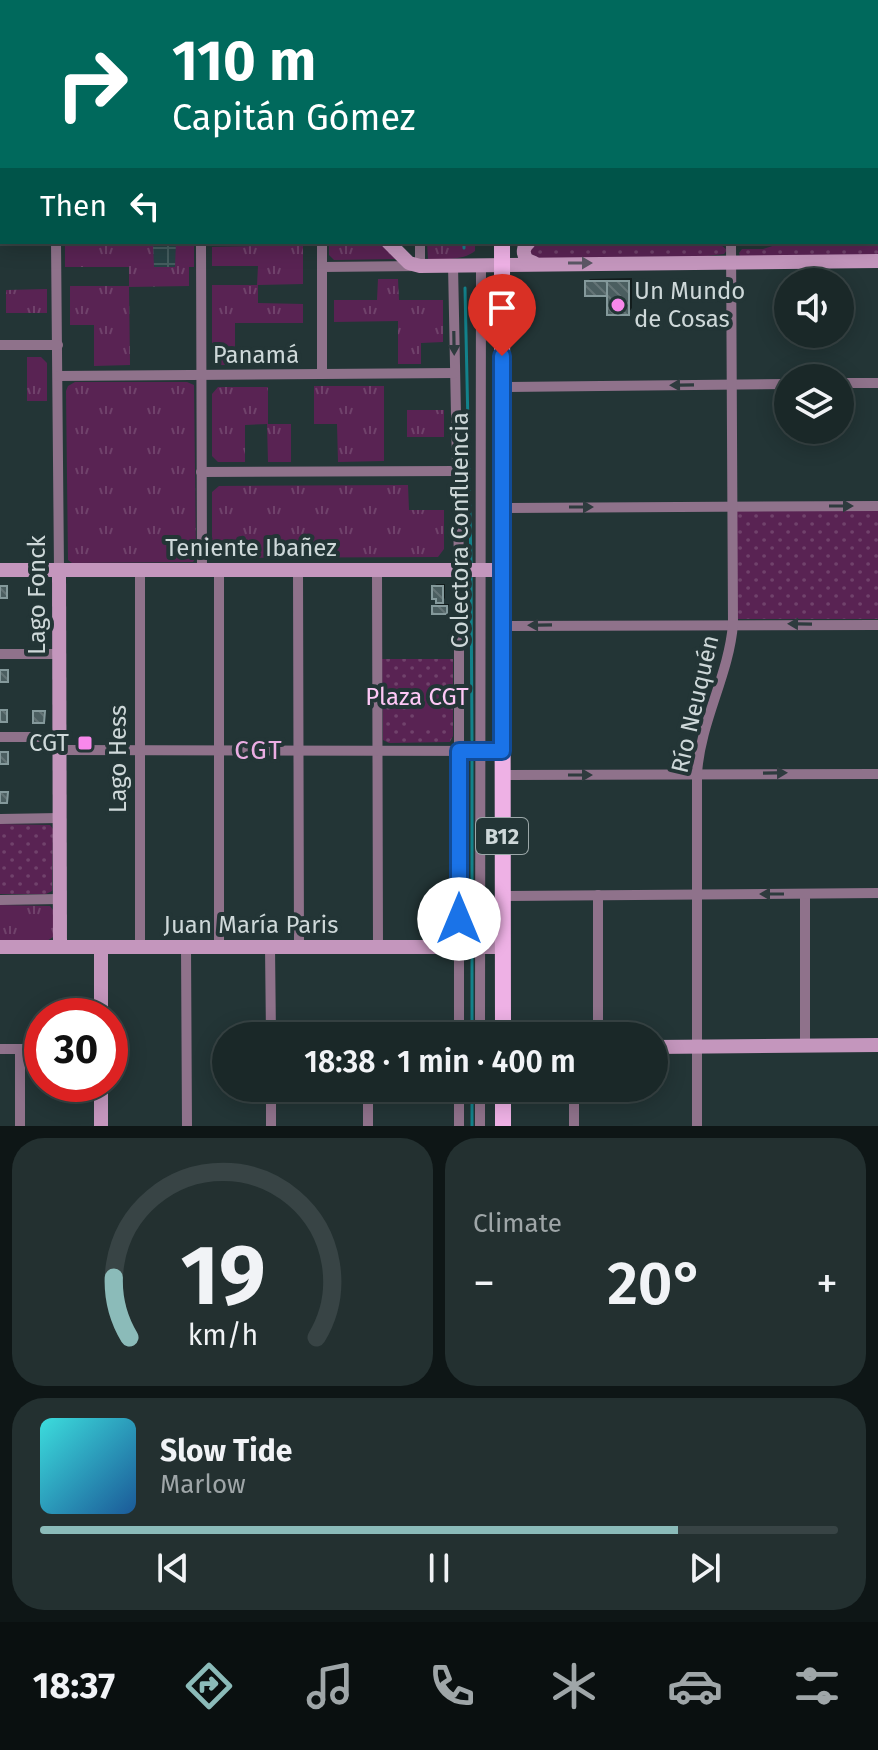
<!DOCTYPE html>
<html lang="en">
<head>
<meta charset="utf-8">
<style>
  :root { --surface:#1a2828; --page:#233030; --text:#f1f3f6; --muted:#9fa6a8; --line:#384445; --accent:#8bbbb9 }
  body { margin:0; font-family:"Fira Sans",sans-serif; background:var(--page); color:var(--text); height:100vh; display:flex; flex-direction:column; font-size:30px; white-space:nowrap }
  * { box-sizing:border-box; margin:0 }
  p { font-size:26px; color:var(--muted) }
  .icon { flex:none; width:44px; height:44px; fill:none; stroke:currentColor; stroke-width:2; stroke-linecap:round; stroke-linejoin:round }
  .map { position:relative; height:1126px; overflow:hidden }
  .drawer { display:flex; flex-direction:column; gap:12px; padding:12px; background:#0e1616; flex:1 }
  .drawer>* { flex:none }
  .top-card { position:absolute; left:0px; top:0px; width:878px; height:244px; box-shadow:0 4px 20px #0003,0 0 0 2px var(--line); background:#00695c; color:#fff; overflow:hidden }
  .tools { position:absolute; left:774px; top:268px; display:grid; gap:16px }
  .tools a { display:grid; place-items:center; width:80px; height:80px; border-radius:50%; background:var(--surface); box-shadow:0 4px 20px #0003,0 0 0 2px var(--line); font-size:40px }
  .speed { position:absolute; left:24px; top:998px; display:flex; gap:16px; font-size:40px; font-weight:700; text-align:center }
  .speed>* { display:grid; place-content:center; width:104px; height:104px; border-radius:50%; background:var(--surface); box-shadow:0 4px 20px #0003,0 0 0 2px var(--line); line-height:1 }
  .speed .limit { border:12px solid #d22; background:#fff; color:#111 }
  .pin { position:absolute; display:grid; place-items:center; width:68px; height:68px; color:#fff; margin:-82px -34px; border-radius:50% 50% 50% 0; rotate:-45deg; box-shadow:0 0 8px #0007 }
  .pin .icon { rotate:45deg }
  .me { position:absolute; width:88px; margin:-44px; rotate:0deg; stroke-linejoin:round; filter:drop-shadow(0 0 6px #0008) }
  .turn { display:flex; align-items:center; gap:28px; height:168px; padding:0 40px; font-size:36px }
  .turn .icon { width:104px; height:104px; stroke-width:2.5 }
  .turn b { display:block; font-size:56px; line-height:68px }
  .then { display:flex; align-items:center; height:76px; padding:0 40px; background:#0003; gap:16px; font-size:30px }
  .big { font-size:60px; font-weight:600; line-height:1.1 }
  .drawer .card { flex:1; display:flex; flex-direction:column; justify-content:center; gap:12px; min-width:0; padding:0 28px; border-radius:32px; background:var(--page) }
  .drawer .dial { align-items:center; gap:0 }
  .dial svg { height:208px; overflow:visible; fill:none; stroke:var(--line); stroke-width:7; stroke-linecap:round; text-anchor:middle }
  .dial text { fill:var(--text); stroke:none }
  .song { display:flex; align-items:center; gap:24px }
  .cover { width:96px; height:96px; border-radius:12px; background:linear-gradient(135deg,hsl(180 70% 55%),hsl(210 70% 35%)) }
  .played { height:8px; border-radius:4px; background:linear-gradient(90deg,var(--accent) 80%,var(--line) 80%) }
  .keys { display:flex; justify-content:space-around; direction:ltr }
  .heat { display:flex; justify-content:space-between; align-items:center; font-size:44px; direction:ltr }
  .drawer .tiles { flex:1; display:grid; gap:12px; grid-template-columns:1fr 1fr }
  .card:last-child { grid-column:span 2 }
  .trip { position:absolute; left:212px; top:1022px; width:456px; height:80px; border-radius:40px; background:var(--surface); box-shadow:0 4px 20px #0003,0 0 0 2px var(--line); font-weight:600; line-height:80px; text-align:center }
  .menu { display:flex; height:128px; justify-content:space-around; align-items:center; background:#0a1010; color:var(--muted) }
  .menu .icon { width:56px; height:56px }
  .menu .current { color:var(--accent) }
  .menu b { font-size:36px; color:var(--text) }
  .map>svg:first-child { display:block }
</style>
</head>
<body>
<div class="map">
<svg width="878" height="1126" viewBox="0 0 878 1126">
  <defs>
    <pattern id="industrial-grid" width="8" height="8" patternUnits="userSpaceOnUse" patternTransform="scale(2)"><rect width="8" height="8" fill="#264144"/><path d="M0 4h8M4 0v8" fill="none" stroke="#445c5e"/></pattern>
    <pattern id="grass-tufts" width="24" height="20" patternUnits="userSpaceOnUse" patternTransform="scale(2)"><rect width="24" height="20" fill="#592353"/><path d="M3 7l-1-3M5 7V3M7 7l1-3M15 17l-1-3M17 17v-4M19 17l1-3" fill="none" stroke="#70426b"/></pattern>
    <pattern id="park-dots" width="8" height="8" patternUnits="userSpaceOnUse" patternTransform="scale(2)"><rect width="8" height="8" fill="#592353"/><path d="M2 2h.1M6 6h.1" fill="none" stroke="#70426b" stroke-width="1.8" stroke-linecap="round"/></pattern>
    <pattern id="building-back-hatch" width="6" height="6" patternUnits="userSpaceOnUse" patternTransform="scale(2)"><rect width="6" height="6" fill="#4b5e60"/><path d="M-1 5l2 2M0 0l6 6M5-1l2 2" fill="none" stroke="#647476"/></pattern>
  </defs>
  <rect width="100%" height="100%" fill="#233536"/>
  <rect fill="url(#industrial-grid)" x="153" y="242" width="23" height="25"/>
  <g fill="url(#grass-tufts)">
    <polygon points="65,242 153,242 154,267 175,267 176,242 194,242 194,267 189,267 189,286 129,287 130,365 94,366 94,325 70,325 70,286 129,286 129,267 65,267"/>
    <polygon points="258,242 303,242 303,284 258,285 258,303 303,304 303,323 235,323 235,365 218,365 212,359 212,285 257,285 258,266 212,266 212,247 257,246"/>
    <polygon points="329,242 381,242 396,259 334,260 329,255"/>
    <path d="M427,242h48v9c-11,9 -32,9 -47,8z"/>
    <polygon points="378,279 398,279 399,300 443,300 443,342 421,343 421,364 398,364 398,321 334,322 334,300 377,300"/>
    <polygon points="47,289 47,313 6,313 6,290"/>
    <polygon points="27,357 41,357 47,363 47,401 27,401"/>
    <polygon points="75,382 187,382 194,385 196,557 193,562 72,563 68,560 66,391 68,386"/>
    <polygon points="314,386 384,386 384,461 338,462 337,424 314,424"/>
    <polygon points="218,387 268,387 268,424 291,424 291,462 268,462 267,424 245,425 245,462 218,462 212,456 212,394"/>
    <rect x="407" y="410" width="37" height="27"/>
    <polygon points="408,485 409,510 444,510 444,549 438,557 218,558 212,552 212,492 219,486"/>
    <polygon points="0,905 50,906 53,910 53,937 47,941 0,941"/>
  </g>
  <g fill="url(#park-dots)">
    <polygon points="826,242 878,243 878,257 740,256 739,253 742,249 763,249 782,243"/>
    <polygon points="534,245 721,245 727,250 724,254 691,258 537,258 531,254 530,249"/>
    <polygon points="732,507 878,507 878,619 733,619"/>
    <polygon points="382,659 453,659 453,736 450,742 389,743 383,740"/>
    <polygon points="0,824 50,825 53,829 52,891 46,894 0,894"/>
  </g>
  <rect fill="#592353" x="416" y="697" width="23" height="29"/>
  <g fill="#0007">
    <polygon points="632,278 632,308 628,313 609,291 587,282 590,279"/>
    <polygon points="436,584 445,584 445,598 439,604 449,604 447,612 434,606 438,604 434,587"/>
  </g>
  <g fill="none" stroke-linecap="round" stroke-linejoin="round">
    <g stroke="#12828b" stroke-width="3">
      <polyline points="474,0 474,2"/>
      <polyline points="464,242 464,248"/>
      <polyline points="465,288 471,563"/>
      <polyline points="471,576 472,740"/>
      <polyline points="472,757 472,939"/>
      <polyline points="472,954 472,1036"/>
      <polyline points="472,1088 472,1126"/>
    </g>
  </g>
  <g fill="url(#building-back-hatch)" stroke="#84999b" stroke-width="2">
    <rect x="585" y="281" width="22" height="15"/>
    <rect x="607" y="281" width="22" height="34"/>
    <rect x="0" y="586" width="7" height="12"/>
    <polygon points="432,586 443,586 443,603 436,603 436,599 432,599"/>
    <rect x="432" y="606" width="15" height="8"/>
    <rect x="0" y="670" width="8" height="12"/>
    <rect x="0" y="710" width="7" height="12"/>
    <polygon points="33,711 45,711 44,723 33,723"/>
    <rect x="0" y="752" width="8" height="12"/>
    <polygon points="0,792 8,792 7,803 0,803"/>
  </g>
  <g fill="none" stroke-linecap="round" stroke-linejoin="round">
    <g stroke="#8f728b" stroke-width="10">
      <polyline points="455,0 455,2"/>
      <polyline points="482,0 482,2"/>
      <polyline points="731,0 731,2"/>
      <polyline points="43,2 45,0"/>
      <polyline points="153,2 153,0"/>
      <polyline points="340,2 340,0"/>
      <polyline points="0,11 2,11"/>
      <polyline points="876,114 878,114"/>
      <polyline points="0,135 2,135"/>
      <polyline points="0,233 2,233"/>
      <polyline points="56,242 59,570"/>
      <polyline points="201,242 202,570"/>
      <polyline points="453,265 459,564 459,1036"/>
      <polyline points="322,267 420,266 420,242"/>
      <polyline points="0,345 58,345"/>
      <polyline points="322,374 322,242"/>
      <polyline points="58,376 455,373"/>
      <polyline points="840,383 878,383"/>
      <polyline points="503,387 788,384"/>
      <polyline points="201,472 457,471"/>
      <polyline points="503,508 878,506"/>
      <polyline points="140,570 140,947"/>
      <polyline points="219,570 219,947"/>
      <polyline points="298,570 299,947"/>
      <polyline points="377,570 378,947"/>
      <polyline points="502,626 878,625"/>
      <polyline points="0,654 59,654"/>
      <polyline points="0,737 59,737"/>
      <polyline points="59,750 502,751"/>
      <polyline points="502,775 878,774"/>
      <polyline points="0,819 60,818"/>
      <polyline points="805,894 805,1046"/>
      <polyline points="598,895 598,1036"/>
      <polyline points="502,896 878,893"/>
      <polyline points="0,900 60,899"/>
      <polyline points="186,947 187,1126"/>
      <polyline points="270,947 271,1036"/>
      <polyline points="480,1036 481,264"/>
      <polyline points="0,1049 42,1049"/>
      <polyline points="271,1088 271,1126"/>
      <polyline points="459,1088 459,1126"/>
      <polyline points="480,1088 480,1126"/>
      <polyline points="574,1088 574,1126"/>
      <polyline points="20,1126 20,1049"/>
      <polyline points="368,1126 368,1088"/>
      <path d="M697,1126v-352c3,-52 32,-99 36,-150l-2,-382"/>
    </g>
    <g stroke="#c496bd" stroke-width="14">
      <polyline points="0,172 2,172"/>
      <polyline points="876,237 878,237"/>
      <polyline points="388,242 409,263 420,266 878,261"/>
      <path d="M529,242c-6,5 -7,11 -2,18l7,3"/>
      <polyline points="0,570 502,570"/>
      <polyline points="59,570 60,947"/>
      <polyline points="0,947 502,947"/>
      <polyline points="101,947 101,1016"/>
      <polyline points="654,1047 878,1045"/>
      <polyline points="101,1084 101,1126"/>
    </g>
    <g stroke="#eeb1e5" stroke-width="16">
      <polyline points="502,0 502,2"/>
      <polyline points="502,242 503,1036"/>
      <polyline points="503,1088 503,1126"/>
    </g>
  </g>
  <defs><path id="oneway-solid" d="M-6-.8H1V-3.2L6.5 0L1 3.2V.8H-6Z" transform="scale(2)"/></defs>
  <use fill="#5b5765" href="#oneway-solid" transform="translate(580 263)"/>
  <g fill="#2e3b3e">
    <use href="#oneway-solid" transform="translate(454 343) rotate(89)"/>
    <use href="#oneway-solid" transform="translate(682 385) rotate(179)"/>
    <use href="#oneway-solid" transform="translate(841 506)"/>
    <use href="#oneway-solid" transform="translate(581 507)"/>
    <use href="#oneway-solid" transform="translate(800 624) rotate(-179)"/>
    <use href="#oneway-solid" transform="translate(540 625) rotate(179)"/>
    <use href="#oneway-solid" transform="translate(775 773) rotate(-1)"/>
    <use href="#oneway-solid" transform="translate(580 775)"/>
    <use href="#oneway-solid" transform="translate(772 894) rotate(180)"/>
  </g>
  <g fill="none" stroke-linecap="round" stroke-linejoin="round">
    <defs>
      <polyline id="route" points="459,919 459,751 502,751 502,356"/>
    </defs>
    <use href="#route" stroke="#114b97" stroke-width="20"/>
    <use href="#route" stroke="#1a73e8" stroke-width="14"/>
  </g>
  <g fill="#f888eb" stroke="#233536" stroke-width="3">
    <circle cx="618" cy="305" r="8"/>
    <rect x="77" y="735" width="16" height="16" rx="4"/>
  </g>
  <g text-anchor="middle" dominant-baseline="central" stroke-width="8" stroke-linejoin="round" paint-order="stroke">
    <rect fill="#233536" stroke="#9ba7a8" stroke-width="2" x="476" y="818" width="52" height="36" rx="6"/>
    <g font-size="22" font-weight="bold" fill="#ced8d9">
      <text x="502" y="836">B12</text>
    </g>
    <g font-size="24" fill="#ced8d9" stroke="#233536" text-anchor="start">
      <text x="634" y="291">Un Mundo<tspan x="634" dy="28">de Cosas</tspan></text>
      <text x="69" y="743" text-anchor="end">CGT</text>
    </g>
    <g font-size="24" fill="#ced8d9" stroke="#233536">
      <text x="256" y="355">Panamá</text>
      <text transform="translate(460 530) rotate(-90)">Colectora Confluencia</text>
      <text x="251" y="548">Teniente Ibañez</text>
      <text transform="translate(37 595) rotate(-90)">Lago Fonck</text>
      <text transform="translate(695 704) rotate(-77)">Río Neuquén</text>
      <text transform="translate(118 759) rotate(-90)">Lago Hess</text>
      <text x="251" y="925">Juan María Paris</text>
    </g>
    <g font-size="24" fill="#fec8f6" stroke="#233536">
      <text x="417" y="697">Plaza CGT</text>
    </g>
    <g font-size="26" letter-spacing="2" fill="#ebade3" stroke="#233536">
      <text x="259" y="750">CGT</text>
    </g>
  </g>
</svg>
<div class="tools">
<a><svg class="icon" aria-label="sound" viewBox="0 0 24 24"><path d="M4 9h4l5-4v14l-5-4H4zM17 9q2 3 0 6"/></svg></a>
<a><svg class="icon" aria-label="layers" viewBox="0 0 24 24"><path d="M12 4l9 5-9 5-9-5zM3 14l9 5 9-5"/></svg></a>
</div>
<div class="speed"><div class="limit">30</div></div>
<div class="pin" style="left:502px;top:356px;background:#d93025"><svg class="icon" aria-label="arrive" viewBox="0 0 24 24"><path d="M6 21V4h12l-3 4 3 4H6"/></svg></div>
<svg class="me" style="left:459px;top:919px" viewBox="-20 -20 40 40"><circle r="19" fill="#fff"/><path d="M0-13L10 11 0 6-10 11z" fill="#1a73e8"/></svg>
<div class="trip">18:38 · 1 min · 400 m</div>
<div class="top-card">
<div class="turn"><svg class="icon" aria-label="right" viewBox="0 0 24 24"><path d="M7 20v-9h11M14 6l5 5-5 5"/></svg><div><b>110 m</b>Capitán Gómez</div></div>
<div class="then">Then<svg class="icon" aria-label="left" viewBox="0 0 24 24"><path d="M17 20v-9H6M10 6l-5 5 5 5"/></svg></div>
</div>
</div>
<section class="drawer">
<div class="tiles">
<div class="card dial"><svg viewBox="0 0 100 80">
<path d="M14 69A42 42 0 1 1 86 69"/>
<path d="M14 69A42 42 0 0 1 8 46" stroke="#8bbbb9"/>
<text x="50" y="56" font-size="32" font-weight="700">19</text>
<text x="50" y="72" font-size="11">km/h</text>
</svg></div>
<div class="card"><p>Climate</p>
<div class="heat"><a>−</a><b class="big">20°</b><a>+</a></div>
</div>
<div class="card">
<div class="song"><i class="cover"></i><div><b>Slow Tide</b><p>Marlow</p></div></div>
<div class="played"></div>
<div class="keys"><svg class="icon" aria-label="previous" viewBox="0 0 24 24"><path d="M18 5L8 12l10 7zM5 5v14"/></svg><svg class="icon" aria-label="pause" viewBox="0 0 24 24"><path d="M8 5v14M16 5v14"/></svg><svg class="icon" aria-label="next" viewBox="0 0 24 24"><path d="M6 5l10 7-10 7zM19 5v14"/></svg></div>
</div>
</div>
</section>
<nav class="menu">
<b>18:37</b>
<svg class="icon current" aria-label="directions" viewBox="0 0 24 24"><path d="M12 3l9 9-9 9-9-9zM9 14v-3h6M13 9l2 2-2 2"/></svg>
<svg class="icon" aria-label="music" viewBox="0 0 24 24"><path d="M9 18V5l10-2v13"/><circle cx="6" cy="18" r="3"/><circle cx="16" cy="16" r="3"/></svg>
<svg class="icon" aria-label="phone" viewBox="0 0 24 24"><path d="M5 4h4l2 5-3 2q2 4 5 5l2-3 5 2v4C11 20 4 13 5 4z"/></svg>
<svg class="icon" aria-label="climate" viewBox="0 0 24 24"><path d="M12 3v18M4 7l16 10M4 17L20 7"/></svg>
<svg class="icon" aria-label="car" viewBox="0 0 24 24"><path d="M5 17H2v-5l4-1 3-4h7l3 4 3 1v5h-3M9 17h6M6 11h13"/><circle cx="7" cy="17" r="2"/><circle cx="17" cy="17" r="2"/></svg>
<svg class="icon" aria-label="filters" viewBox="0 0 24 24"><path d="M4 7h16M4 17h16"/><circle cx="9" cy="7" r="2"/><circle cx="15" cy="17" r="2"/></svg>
</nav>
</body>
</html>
